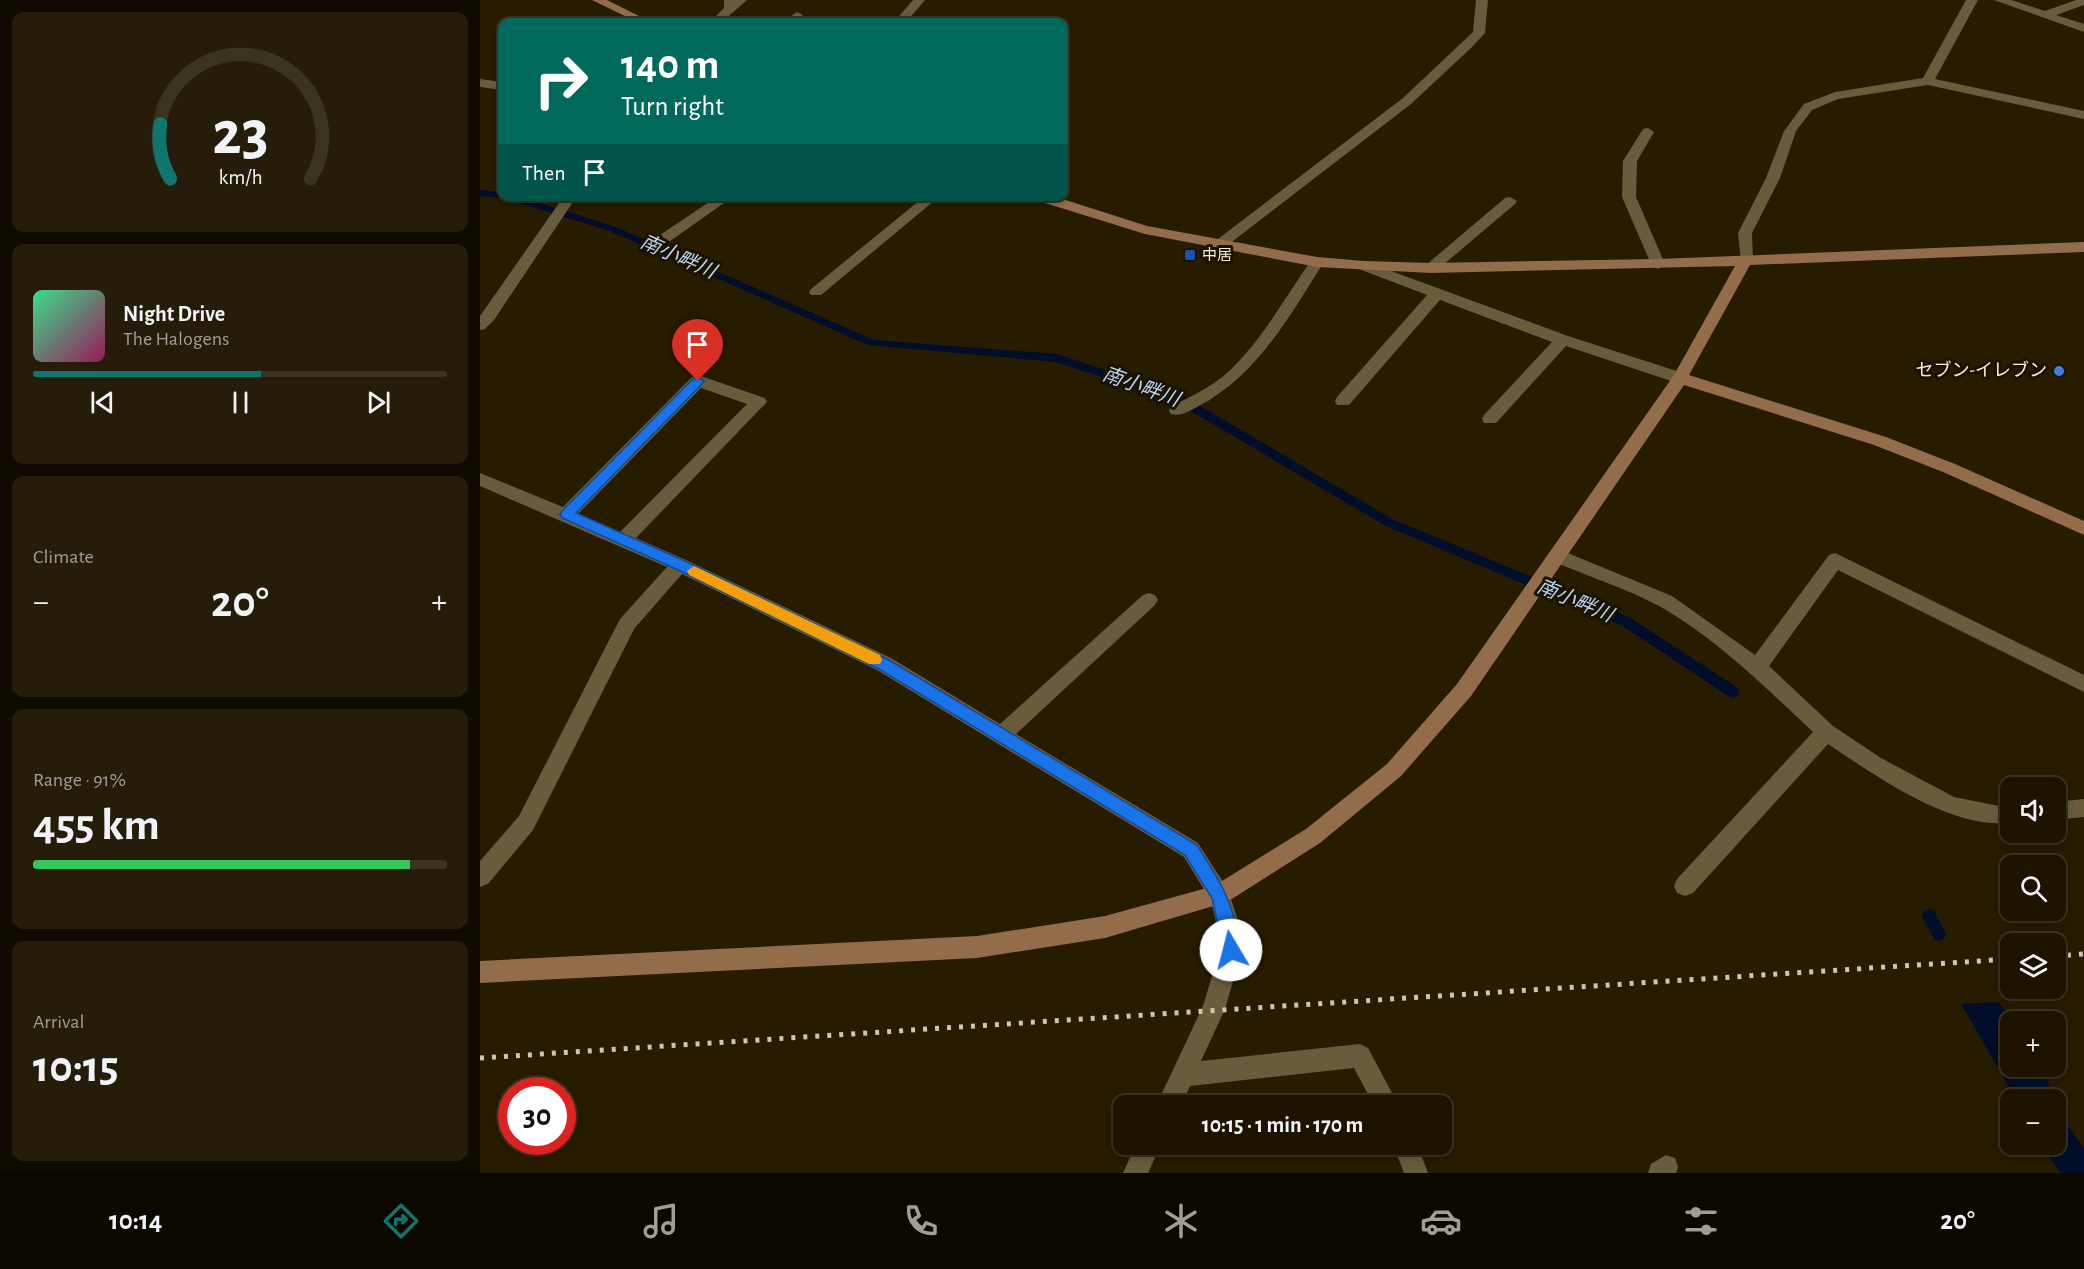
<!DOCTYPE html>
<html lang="en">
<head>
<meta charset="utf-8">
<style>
  :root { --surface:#1d1400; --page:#251d0a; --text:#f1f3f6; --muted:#a09e99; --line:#3b3322; --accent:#0f766e }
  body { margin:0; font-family:"Alegreya Sans","Noto Sans JP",sans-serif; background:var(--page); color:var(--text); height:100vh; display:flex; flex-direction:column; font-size:22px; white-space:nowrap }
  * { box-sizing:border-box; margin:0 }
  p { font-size:20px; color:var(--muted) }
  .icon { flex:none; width:33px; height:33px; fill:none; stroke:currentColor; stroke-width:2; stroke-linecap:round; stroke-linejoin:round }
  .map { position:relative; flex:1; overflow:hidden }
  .panel { display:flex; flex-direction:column; gap:12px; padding:12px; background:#100b00; width:480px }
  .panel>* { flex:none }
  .banner { position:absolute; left:18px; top:18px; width:570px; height:183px; border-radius:12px; box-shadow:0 3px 9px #0003,0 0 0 2px var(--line); background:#00695c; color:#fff; overflow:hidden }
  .tools { position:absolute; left:1520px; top:777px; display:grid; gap:12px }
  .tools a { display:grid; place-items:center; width:66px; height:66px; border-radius:12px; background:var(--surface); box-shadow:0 3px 9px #0003,0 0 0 2px var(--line); font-size:30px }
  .speed { position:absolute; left:18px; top:1077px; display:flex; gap:12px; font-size:30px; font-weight:700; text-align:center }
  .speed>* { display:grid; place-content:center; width:78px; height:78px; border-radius:50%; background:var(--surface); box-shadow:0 3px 9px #0003,0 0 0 2px var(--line); line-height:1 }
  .speed .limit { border:9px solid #d22; background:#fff; color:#111 }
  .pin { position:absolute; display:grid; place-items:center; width:51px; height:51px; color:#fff; margin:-62px -26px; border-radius:50% 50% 50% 0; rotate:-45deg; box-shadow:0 0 6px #0007 }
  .pin .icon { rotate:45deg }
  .me { position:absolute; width:66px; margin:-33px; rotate:352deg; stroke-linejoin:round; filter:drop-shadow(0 0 4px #0008) }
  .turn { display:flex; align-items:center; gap:21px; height:126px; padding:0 24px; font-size:27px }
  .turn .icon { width:78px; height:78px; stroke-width:2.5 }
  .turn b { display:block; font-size:42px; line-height:51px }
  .then { display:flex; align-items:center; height:57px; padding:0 24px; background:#0003; gap:12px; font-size:22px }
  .big { font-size:45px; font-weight:600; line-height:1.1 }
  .panel .tile { flex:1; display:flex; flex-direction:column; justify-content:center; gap:9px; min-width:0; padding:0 21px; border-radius:12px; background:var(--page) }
  .panel .dial { align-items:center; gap:0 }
  .dial svg { height:156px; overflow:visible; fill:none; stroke:var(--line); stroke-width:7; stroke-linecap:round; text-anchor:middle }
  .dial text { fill:var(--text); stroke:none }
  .song { display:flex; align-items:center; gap:18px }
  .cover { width:72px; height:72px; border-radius:9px; background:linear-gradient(135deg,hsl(150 70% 55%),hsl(330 70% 35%)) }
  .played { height:6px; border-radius:3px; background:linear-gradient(90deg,var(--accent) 55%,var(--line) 55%) }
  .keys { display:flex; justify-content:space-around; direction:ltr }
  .heat { display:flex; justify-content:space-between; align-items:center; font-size:33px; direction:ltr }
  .charge { height:9px; border-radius:4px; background:linear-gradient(90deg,#34c759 91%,var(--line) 0) }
  .trip { position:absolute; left:633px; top:1095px; width:339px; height:60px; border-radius:12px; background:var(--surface); box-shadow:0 3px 9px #0003,0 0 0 2px var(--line); font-weight:600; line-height:60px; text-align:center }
  .menu { display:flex; height:96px; justify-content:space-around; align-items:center; background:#0c0800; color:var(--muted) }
  .menu .icon { width:42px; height:42px }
  .menu .on { color:var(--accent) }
  .menu b { font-size:27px; color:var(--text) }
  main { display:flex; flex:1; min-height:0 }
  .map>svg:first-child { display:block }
</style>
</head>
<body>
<main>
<section class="panel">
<div class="tile dial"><svg viewBox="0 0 100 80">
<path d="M14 69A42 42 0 1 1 86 69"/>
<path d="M14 69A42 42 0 0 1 9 41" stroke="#0f766e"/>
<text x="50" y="56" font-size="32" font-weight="700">23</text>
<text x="50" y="72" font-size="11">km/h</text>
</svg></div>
<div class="tile">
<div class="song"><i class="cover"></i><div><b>Night Drive</b><p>The Halogens</p></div></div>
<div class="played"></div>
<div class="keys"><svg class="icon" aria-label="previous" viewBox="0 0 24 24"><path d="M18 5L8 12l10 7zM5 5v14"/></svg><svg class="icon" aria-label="pause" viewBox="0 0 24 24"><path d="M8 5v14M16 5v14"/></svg><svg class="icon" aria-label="next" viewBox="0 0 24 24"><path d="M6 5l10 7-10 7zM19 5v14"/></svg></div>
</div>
<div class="tile"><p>Climate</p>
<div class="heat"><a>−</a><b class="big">20°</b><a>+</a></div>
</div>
<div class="tile"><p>Range · 91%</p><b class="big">455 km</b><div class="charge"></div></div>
<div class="tile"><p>Arrival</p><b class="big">10:15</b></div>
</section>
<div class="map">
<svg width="1604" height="1173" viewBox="0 0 1604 1173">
  <rect width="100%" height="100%" fill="#271b00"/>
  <polygon fill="#000e2b" points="1518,1002 1536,1021 1530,1022 1530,1066 1561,1067 1587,1125 1604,1148 1604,1173 1581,1173 1561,1145 1575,1144 1575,1100 1536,1099 1481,1004"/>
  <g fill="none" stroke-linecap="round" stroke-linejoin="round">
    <g fill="#000e2b" fill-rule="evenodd">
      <polygon points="0,190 22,192 22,196 37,196 136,227 394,340 577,354 702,395 912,519 1149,617 1258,688 1259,692 1258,696 1253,698 1248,696 1141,625 904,525 694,401 576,362 388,345 130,231 23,198 0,196"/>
      <polygon points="1449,909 1454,911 1466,934 1464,939 1459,941 1454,939 1442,916 1444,911"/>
    </g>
    <polygon fill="#685c3d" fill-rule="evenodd" points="1186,1155 1195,1158 1198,1167 1196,1173 1168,1173 1171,1164"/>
    <g fill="#685c3d" fill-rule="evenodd">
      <polygon points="244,0 267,0 242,22 230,22 244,8"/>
      <polygon points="433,0 445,0 426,22 414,22"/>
      <polygon points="996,0 1008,0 1005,33 991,48 931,104 744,248 734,248 732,245 734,242 923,98 993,32"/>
      <polygon points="1486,0 1498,0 1455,79 1604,111 1604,119 1448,85 1358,99 1332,110 1316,131 1300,178 1272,233 1273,259 1271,262 1261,262 1258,233 1286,178 1304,131 1324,104 1355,92 1443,78"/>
      <polygon points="1514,0 1531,0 1565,11 1596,0 1604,0 1604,5 1576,15 1604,24 1604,32"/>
      <polygon points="317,12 323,15 315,22 302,22"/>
      <polygon points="0,79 22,82 22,90 0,87"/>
      <polygon points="1168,128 1174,132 1157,161 1156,197 1185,264 1178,269 1171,264 1142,197 1143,161 1163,129"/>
      <polygon points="84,196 97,196 14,320 5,329 0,330 0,316"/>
      <polygon points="238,196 254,196 190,241 180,241 178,238 180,235"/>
      <polygon points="445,196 460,196 341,295 331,295 329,292 331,289"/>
      <polygon points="1030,197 1037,201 1035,204 956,271 946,271 944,268 946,265 1025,198"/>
      <path d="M837,257l7,5c-35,55 -67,114 -127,145 -8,4 -16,10 -26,7l-2,-4 2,-4c20,-9 40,-19 56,-33 35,-32 58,-76 85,-114z"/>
      <polygon points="884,261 1088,336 1206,374 1208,378 1206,382 1200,384 1086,346 1016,423 1004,423 1002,419 1004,415 1072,342 960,300 869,405 857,405 855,401 857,397 947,295 879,269 877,266 879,263"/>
      <path d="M218,375l67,23 2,4 -131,136 50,22 205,98 109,66 143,-129 6,-2 6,2 3,5 -3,5 -139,129 182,109 29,45 10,29 5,33 -17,59 -24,52 159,-17 8,4 31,58h-25l-20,-38 -164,18 -9,20h-25l47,-100 17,-56 -5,-33 -5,-18 -26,-42 -307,-187 -195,-96 -48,55 -101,201 -45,54 -8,3v-26l39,-45 101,-197 47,-52 -187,-81v-13l83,34 129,-130zM221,388l46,16 -127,128 -42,-18z"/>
      <path d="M1078,549l114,47 83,59 74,-100 6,-2 249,122v17l-246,-122 -69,96 64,60 48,32 73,39 45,9 11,-1v18c-60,6 -134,-47 -182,-79l-135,149 -8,3 -8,-3 -3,-7 3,-7 136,-147c-47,-44 -95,-92 -152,-125 -33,-18 -74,-31 -109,-46l-3,-5 3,-5z"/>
      <polygon points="1604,799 1604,817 1575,820 1575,802"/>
      <polygon points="656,1144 681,1144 668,1173 643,1173"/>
      <polygon points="913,1144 937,1144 948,1173 924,1173"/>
    </g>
    <g fill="#936c4a" fill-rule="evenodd">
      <polygon points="112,0 127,0 171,22 157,22"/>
      <polygon points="551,196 573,196 667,226 837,257 884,261 951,263 1178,259 1604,242 1604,252 1270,265 1209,375 1406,437 1475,464 1604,521 1604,535 1463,472 1394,445 1204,385 991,696 921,776 840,843 747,902 625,938 497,958 0,983 0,961 497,936 625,916 734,886 826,829 907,764 977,684 1194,375 1255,266 951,273 837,267 665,234 552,199"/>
    </g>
    <g stroke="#cec5b2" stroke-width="5" stroke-dasharray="4 8" stroke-linecap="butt">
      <polyline points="1575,956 1604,954"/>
      <polyline points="0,1058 1530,959"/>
    </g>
  </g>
  <path fill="#1a73e8" stroke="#114b97" stroke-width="1.5" d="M218,377l6,4 -2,3 -126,129 109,48 204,99 308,185c18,29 35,53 40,88 1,8 3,15 0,23l-6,2 -6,-2 -13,-58 -27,-43 -306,-186 -203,-100 -114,-51 -2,-4 2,-3 132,-133z"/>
  <polygon fill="#f59e0b" points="214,566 400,655 402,660 400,664 389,664 209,575 207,571"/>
  <rect fill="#1a4fb4" stroke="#1b1300" stroke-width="2" x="704" y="249" width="12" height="12" rx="3"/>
  <circle fill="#3f7fe0" stroke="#1b1300" stroke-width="2" cx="1579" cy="371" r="6"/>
  <g text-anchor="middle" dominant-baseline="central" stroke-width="6" stroke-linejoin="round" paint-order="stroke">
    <g font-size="15" fill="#f7efde" stroke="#1b1300" text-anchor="start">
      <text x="722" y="255">中居</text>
    </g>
    <g font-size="18" fill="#f7efde" stroke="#1b1300" text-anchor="end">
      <text x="1567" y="371">セブン-イレブン</text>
    </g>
    <g font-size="20" font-style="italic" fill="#bbd6f8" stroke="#1b1300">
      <text transform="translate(198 257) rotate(24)">南小畔川</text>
      <text transform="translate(661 387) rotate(20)">南小畔川</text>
      <text transform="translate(1095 601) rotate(23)">南小畔川</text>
    </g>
  </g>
</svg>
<div class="tools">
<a><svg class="icon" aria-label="sound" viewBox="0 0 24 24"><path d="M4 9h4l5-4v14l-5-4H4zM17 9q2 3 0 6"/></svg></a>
<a><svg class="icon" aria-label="search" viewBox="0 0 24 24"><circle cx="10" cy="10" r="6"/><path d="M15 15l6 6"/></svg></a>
<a><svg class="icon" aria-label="layers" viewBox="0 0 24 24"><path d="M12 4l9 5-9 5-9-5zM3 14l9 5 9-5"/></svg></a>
<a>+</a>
<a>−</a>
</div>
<div class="speed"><div class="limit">30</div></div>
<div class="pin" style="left:218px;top:381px;background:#d93025"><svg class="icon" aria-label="arrive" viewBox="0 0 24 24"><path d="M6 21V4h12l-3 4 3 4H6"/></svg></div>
<svg class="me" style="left:751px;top:950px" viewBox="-20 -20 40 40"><circle r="19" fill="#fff"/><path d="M0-13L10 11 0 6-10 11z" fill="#1a73e8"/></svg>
<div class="trip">10:15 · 1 min · 170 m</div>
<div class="banner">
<div class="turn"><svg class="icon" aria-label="right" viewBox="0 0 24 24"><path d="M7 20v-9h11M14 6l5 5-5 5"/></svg><div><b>140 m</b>Turn right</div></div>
<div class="then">Then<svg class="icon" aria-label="arrive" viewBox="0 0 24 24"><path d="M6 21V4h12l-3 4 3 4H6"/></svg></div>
</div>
</div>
</main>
<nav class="menu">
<b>10:14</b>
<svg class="icon on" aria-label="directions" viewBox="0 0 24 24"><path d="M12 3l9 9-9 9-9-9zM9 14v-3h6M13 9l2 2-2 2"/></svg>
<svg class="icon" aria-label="music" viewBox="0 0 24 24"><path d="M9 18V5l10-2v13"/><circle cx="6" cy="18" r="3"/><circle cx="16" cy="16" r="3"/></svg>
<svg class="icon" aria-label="phone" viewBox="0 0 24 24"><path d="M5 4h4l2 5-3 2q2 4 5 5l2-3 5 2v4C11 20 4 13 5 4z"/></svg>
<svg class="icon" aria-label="climate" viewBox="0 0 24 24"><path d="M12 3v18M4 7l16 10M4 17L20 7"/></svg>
<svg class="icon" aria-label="car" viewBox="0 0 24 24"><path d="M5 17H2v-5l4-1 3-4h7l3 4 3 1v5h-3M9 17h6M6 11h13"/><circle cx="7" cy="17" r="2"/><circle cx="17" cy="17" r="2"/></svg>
<svg class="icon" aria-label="filters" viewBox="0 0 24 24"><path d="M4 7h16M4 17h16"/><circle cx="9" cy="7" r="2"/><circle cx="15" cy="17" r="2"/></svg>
<b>20°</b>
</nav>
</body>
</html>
